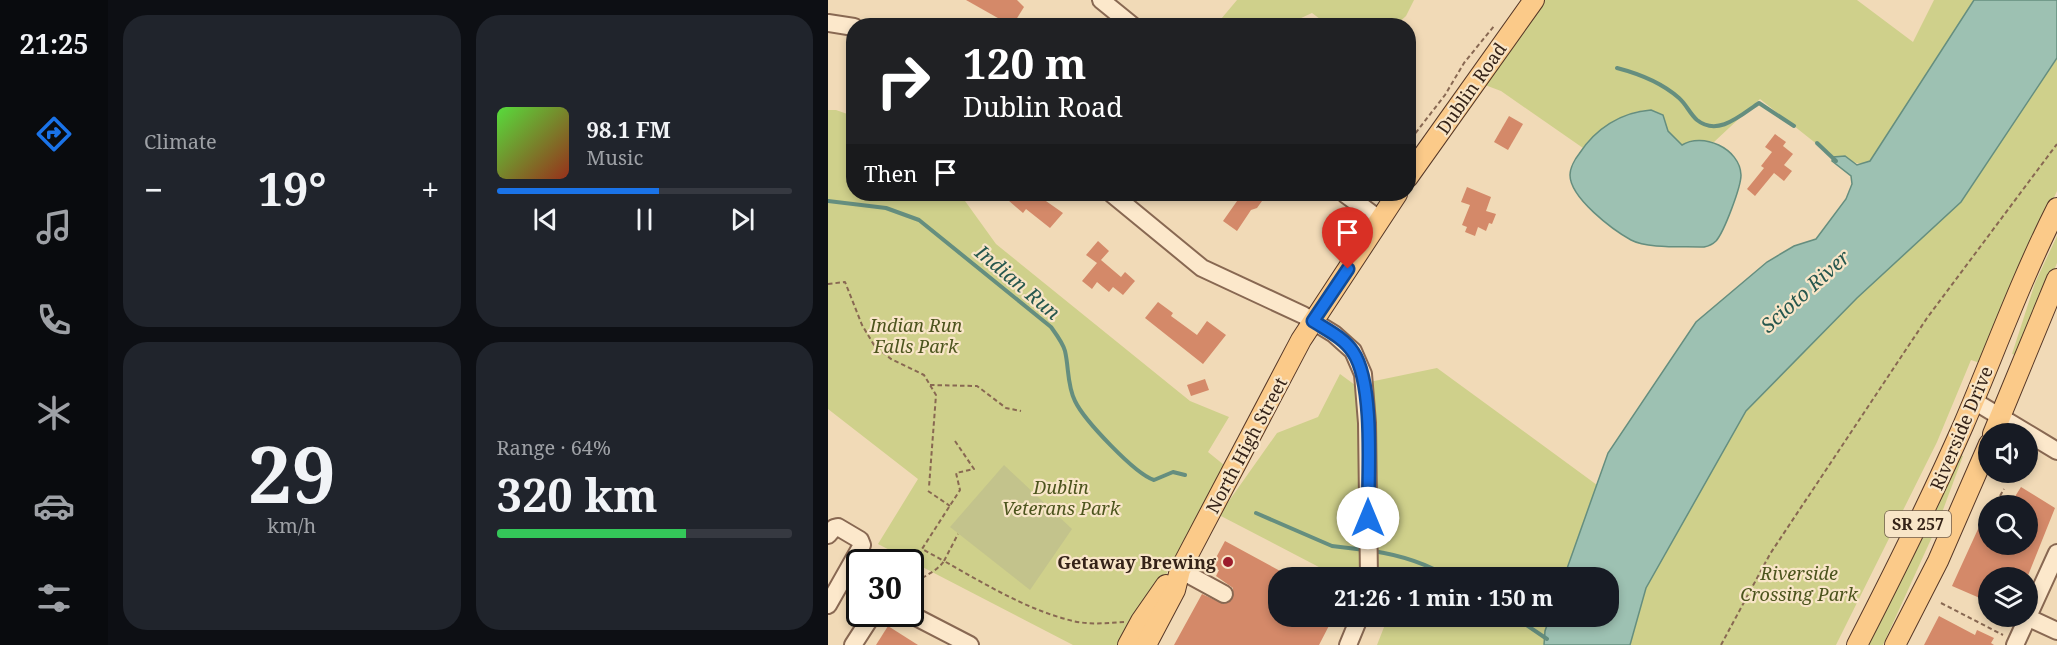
<!DOCTYPE html>
<html lang="en">
<head>
<meta charset="utf-8">
<style>
  :root { --surface:#171b24; --page:#20242c; --text:#f1f3f6; --muted:#9ea1a6; --line:#363941; --accent:#1a73e8 }
  body { margin:0; font-family:"Noto Serif",serif; background:var(--page); color:var(--text); height:100vh; display:flex; flex-direction:column; font-size:22px; white-space:nowrap }
  * { box-sizing:border-box; margin:0 }
  p { font-size:20px; color:var(--muted) }
  .icon { flex:none; width:33px; height:33px; fill:none; stroke:currentColor; stroke-width:2; stroke-linecap:round; stroke-linejoin:round }
  .map { position:relative; flex:1; overflow:hidden }
  .sheet { display:flex; flex-direction:column; gap:15px; padding:15px; background:#0d0f14; width:720px }
  .sheet>* { flex:none }
  .guide { position:absolute; left:18px; top:18px; width:570px; height:183px; border-radius:24px; box-shadow:0 3px 9px #0003; background:#202124; color:#fff; overflow:hidden }
  .buttons { position:absolute; left:1150px; top:423px; display:grid; gap:12px }
  .buttons a { display:grid; place-items:center; width:60px; height:60px; border-radius:50%; background:var(--surface); box-shadow:0 3px 9px #0003; font-size:30px }
  .speed { position:absolute; left:18px; top:549px; display:flex; gap:12px; font-size:30px; font-weight:700; text-align:center }
  .speed>* { display:grid; place-content:center; width:78px; height:78px; border-radius:50%; background:var(--surface); box-shadow:0 3px 9px #0003; line-height:1 }
  .speed .limit { border:3px solid #111; border-radius:9px; background:#fff; color:#111 }
  .pin { position:absolute; display:grid; place-items:center; width:51px; height:51px; color:#fff; margin:-62px -26px; border-radius:50% 50% 50% 0; rotate:-45deg; box-shadow:0 0 6px #0007 }
  .pin .icon { rotate:45deg }
  .me { position:absolute; width:66px; margin:-33px; rotate:0deg; stroke-linejoin:round; filter:drop-shadow(0 0 4px #0008) }
  .turn { display:flex; align-items:center; gap:21px; height:126px; padding:0 18px; font-size:27px }
  .turn .icon { width:78px; height:78px; stroke-width:2.5 }
  .turn b { display:block; font-size:42px; line-height:51px }
  .then { display:flex; align-items:center; height:57px; padding:0 18px; background:#0003; gap:12px; font-size:22px }
  .big { font-size:45px; font-weight:700; line-height:1.1 }
  .sheet .widget { flex:1; display:flex; flex-direction:column; justify-content:center; gap:9px; min-width:0; padding:0 21px; border-radius:24px; background:var(--page) }
  .sheet .dial { align-items:center; gap:0 }
  .dial b { font-size:78px; line-height:1 }
  .song { display:flex; align-items:center; gap:18px }
  .cover { width:72px; height:72px; border-radius:9px; background:linear-gradient(135deg,hsl(110 70% 55%),hsl(10 70% 35%)) }
  .played { height:6px; border-radius:3px; background:linear-gradient(90deg,var(--accent) 55%,var(--line) 55%) }
  .keys { display:flex; justify-content:space-around; direction:ltr }
  .heat { display:flex; justify-content:space-between; align-items:center; font-size:33px; direction:ltr }
  .charge { height:9px; border-radius:4px; background:linear-gradient(90deg,#34c759 64%,var(--line) 0) }
  .sheet .tiles { flex:1; display:grid; gap:15px; grid-template-columns:repeat(2,1fr) }
  .trip { position:absolute; left:440px; top:567px; width:351px; height:60px; border-radius:24px; background:var(--surface); box-shadow:0 3px 9px #0003; font-weight:700; line-height:60px; text-align:center }
  main { display:flex; flex:1; min-height:0 }
  .tabs { display:flex; flex-direction:column; width:108px; justify-content:space-around; align-items:center; background:#090b0e; color:var(--muted) }
  .tabs .icon { width:42px; height:42px }
  .tabs .current { color:var(--accent) }
  .tabs b { font-size:27px; color:var(--text) }
  .map>svg:first-child { display:block }
</style>
</head>
<body>
<main>
<nav class="tabs">
<b>21:25</b>
<svg class="icon current" aria-label="directions" viewBox="0 0 24 24"><path d="M12 3l9 9-9 9-9-9zM9 14v-3h6M13 9l2 2-2 2"/></svg>
<svg class="icon" aria-label="music" viewBox="0 0 24 24"><path d="M9 18V5l10-2v13"/><circle cx="6" cy="18" r="3"/><circle cx="16" cy="16" r="3"/></svg>
<svg class="icon" aria-label="phone" viewBox="0 0 24 24"><path d="M5 4h4l2 5-3 2q2 4 5 5l2-3 5 2v4C11 20 4 13 5 4z"/></svg>
<svg class="icon" aria-label="climate" viewBox="0 0 24 24"><path d="M12 3v18M4 7l16 10M4 17L20 7"/></svg>
<svg class="icon" aria-label="car" viewBox="0 0 24 24"><path d="M5 17H2v-5l4-1 3-4h7l3 4 3 1v5h-3M9 17h6M6 11h13"/><circle cx="7" cy="17" r="2"/><circle cx="17" cy="17" r="2"/></svg>
<svg class="icon" aria-label="filters" viewBox="0 0 24 24"><path d="M4 7h16M4 17h16"/><circle cx="9" cy="7" r="2"/><circle cx="15" cy="17" r="2"/></svg>
</nav>
<section class="sheet">
<div class="tiles">
<div class="widget"><p>Climate</p>
<div class="heat"><a>−</a><b class="big">19°</b><a>+</a></div>
</div>
<div class="widget">
<div class="song"><i class="cover"></i><div><b>98.1 FM</b><p>Music</p></div></div>
<div class="played"></div>
<div class="keys"><svg class="icon" aria-label="previous" viewBox="0 0 24 24"><path d="M18 5L8 12l10 7zM5 5v14"/></svg><svg class="icon" aria-label="pause" viewBox="0 0 24 24"><path d="M8 5v14M16 5v14"/></svg><svg class="icon" aria-label="next" viewBox="0 0 24 24"><path d="M6 5l10 7-10 7zM19 5v14"/></svg></div>
</div>
<div class="widget dial"><b>29</b><p>km/h</p></div>
<div class="widget"><p>Range · 64%</p><b class="big">320 km</b><div class="charge"></div></div>
</div>
</section>
<div class="map">
<svg width="1229" height="645" viewBox="0 0 1229 645">
  <rect width="100%" height="100%" fill="#f1dab7"/>
  <g fill="#cfd08b">
    <polygon points="409,0 586,0 578,16 568,25 500,25 484,13 471,19 466,25 388,25"/>
    <path d="M717,0h312l56,42 21,-42h40l-104,161c-12,5 -16,2 -25,-5l-12,1 -73,-58 -46,43 -20,-2 -12,6c-5,-6 -12,-11 -16,-17 -3,-6 -1,-13 -7,-16 -20,-12 -66,18 -76,35l-82,-57 -16,-6z"/>
    <polygon points="1229,58 1229,191 1152,363 1143,360 1109,442 1008,645 802,645 818,588 918,411 1029,298 1133,202"/>
    <polygon points="0,110 8,110 25,116 26,194 132,194 168,244 362,401 401,417 380,452 396,465 301,645 245,645 50,544 90,479 0,409"/>
    <polygon points="1229,236 1229,263 1190,356 1184,354 1207,283"/>
    <polygon points="609,368 769,485 736,577 510,577 391,515 449,433 490,417 512,374 527,385"/>
    <polygon points="1130,454 1135,456 1109,526 1055,645 1036,645"/>
    <polygon points="560,617 722,617 717,631 716,645 549,645"/>
  </g>
  <polygon fill="#c3c38c" points="176,465 244,529 202,590 122,527"/>
  <g fill="#9dc1b2" stroke="#658e7f" stroke-width="1.5">
    <polygon points="1146,0 1229,0 1229,58 1133,202 1029,298 918,411 818,588 802,645 716,645 717,631 722,617 780,616 780,578 736,577 780,453 868,322 939,262 966,246 988,239 1018,199 1024,184 1023,176 1004,161 1005,157 1017,156 1029,165 1042,161"/>
    <path d="M823,110l12,5 5,16 14,14c20,-13 58,3 59,30 0,12 -17,57 -25,66 -3,3 -7,5 -12,6 -20,-1 -56,2 -73,-7 -18,-10 -61,-42 -61,-65 0,-7 5,-16 9,-21 16,-25 42,-42 72,-44z"/>
  </g>
  <g fill="none" stroke-linecap="round" stroke-linejoin="round">
    <g stroke="#658e7f" stroke-width="4">
      <path d="M789,68c23,6 44,14 62,30 7,6 11,16 18,22 21,17 44,-5 62,-17l35,23"/>
      <polyline points="989,143 1008,161"/>
      <path d="M0,201l58,7 33,12 132,107c5,7 12,16 14,24 4,17 2,34 10,50 9,19 60,73 79,79l19,-8 12,3"/>
      <polyline points="428,513 504,546 537,550"/>
      <path d="M545,551c26,4 53,12 77,27"/>
      <polyline points="685,616 719,639"/>
    </g>
  </g>
  <g fill="#d48969">
    <polygon points="138,0 189,0 196,7 184,26"/>
    <polygon points="681,116 695,124 680,150 666,142"/>
    <polygon points="947,134 958,142 955,146 965,154 956,165 964,171 956,181 946,173 927,196 919,189 936,168 933,166 944,152 937,147"/>
    <polygon points="639,187 663,197 658,211 668,214 664,224 661,223 658,231 650,227 647,236 637,232 639,227 634,225 642,205 633,202"/>
    <polygon points="173,194 208,194 235,213 222,228 198,209 195,213"/>
    <polygon points="414,194 433,194 434,201 429,208 423,210 409,231 395,221"/>
    <polygon points="270,241 281,251 273,260 293,277 297,272 307,281 295,295 285,287 281,292 269,282 264,289 254,281 269,263 258,255"/>
    <polygon points="330,302 345,313 343,316 369,335 379,321 398,335 375,364 317,318"/>
    <polygon points="377,379 381,390 363,396 359,385"/>
    <polygon points="1193,487 1227,508 1199,578 1161,578 1161,602 1124,586 1161,505 1161,544 1200,544 1200,506 1181,506"/>
    <polygon points="397,541 465,578 450,578 450,616 506,616 491,645 346,645 374,594 396,604 405,598 405,588 388,576 391,570 383,567"/>
    <polygon points="1111,616 1147,635 1149,630 1166,638 1163,643 1166,645 1096,645"/>
    <polygon points="60,626 90,645 48,645"/>
  </g>
  <g fill="none" stroke-linecap="round" stroke-linejoin="round">
    <defs>
      <g id="minor">
        <polyline points="273,0 305,26"/>
        <polyline points="0,23 26,27"/>
        <polyline points="284,194 374,268 475,315 506,334 525,351 535,374 539,423 541,578"/>
        <polyline points="517,194 551,219"/>
        <polyline points="1146,401 1229,451"/>
        <polyline points="0,535 6,528 10,527 32,540 34,545 0,605"/>
        <polyline points="352,570 396,594"/>
        <polyline points="82,614 142,645"/>
        <polyline points="1201,618 1229,631"/>
        <polyline points="25,645 45,614"/>
        <polyline points="520,645 532,616"/>
        <polyline points="1187,645 1229,553"/>
      </g>
      <g id="major">
        <polyline points="580,177 706,0"/>
        <polyline points="1165,434 1229,279"/>
        <polyline points="300,645 313,621 338,585"/>
        <polyline points="318,645 347,590 352,570 473,340 569,194"/>
        <path d="M1029,645c37,-72 73,-144 106,-219 31,-72 58,-147 94,-218"/>
        <polyline points="1067,645 1110,561 1161,444"/>
      </g>
    </defs>
    <use href="#minor" stroke="#886852" stroke-width="20"/>
    <use href="#major" stroke="#553727" stroke-width="22"/>
    <g stroke="#886852" stroke-width="2" stroke-dasharray="4.5 3" stroke-linecap="butt">
      <polyline points="580,146 586,135 617,95 636,63 666,26"/>
      <polyline points="0,284 17,282 34,325 46,345 63,359 96,375 108,395 101,487"/>
      <polyline points="102,385 149,386 178,408 193,411"/>
      <polyline points="127,441 146,469 128,473 132,490 94,549 116,561 130,534"/>
      <polyline points="1180,480 1183,472"/>
      <polyline points="100,491 122,506"/>
      <polyline points="1172,496 1176,489"/>
      <polyline points="1168,506 1171,499"/>
      <path d="M83,588c9,-12 24,-14 33,-27 41,23 83,49 129,60 17,4 34,2 51,1"/>
      <polyline points="1113,603 1175,635"/>
      <polyline points="893,645 942,554 1099,318 1229,144"/>
    </g>
    <use href="#minor" stroke="#fce8cb" stroke-width="16"/>
    <use href="#major" stroke="#fbca89" stroke-width="20"/>
  </g>
  <g fill="none" stroke-linecap="round" stroke-linejoin="round">
    <defs>
      <path id="route" d="M520,269l-35,52c14,9 31,17 40,31 22,32 15,127 15,166"/>
    </defs>
    <use href="#route" stroke="#114b97" stroke-width="15"/>
    <use href="#route" stroke="#1a73e8" stroke-width="10"/>
  </g>
  <circle fill="#9c1c2c" stroke="#f8e5c7" stroke-width="2" cx="400" cy="562" r="6"/>
  <g text-anchor="middle" dominant-baseline="central" stroke-width="4.5" stroke-linejoin="round" paint-order="stroke">
    <rect fill="#f8e5c7" stroke="#705d4c" stroke-width="1.5" x="1057" y="511" width="66" height="26" rx="4.5"/>
    <g font-size="16" font-weight="bold" fill="#352318">
      <text x="1090" y="524">SR 257</text>
    </g>
    <g font-size="18" fill="#352318" stroke="#f8e5c7">
      <text transform="translate(643 88) rotate(-55)">Dublin Road</text>
      <text transform="translate(1133 428) rotate(-67)">Riverside Drive</text>
      <text transform="translate(418 445) rotate(-62)">North High Street</text>
    </g>
    <g font-size="18" font-style="italic" fill="#4c541d" stroke="#f8e5c7">
      <text x="88" y="325">Indian Run<tspan x="88" dy="21">Falls Park</tspan></text>
      <text x="233" y="487">Dublin<tspan x="233" dy="21">Veterans Park</tspan></text>
      <text x="971" y="573">Riverside<tspan x="971" dy="21">Crossing Park</tspan></text>
    </g>
    <g font-size="18" font-weight="bold" fill="#352318" stroke="#f8e5c7" text-anchor="end">
      <text x="388" y="562">Getaway Brewing</text>
    </g>
    <g font-size="20" font-style="italic" fill="#26574e" stroke="#f8e5c7">
      <text transform="translate(190 282) rotate(40)">Indian Run</text>
      <text transform="translate(977 291) rotate(-42)">Scioto River</text>
    </g>
  </g>
</svg>
<div class="buttons">
<a><svg class="icon" aria-label="sound" viewBox="0 0 24 24"><path d="M4 9h4l5-4v14l-5-4H4zM17 9q2 3 0 6"/></svg></a>
<a><svg class="icon" aria-label="search" viewBox="0 0 24 24"><circle cx="10" cy="10" r="6"/><path d="M15 15l6 6"/></svg></a>
<a><svg class="icon" aria-label="layers" viewBox="0 0 24 24"><path d="M12 4l9 5-9 5-9-5zM3 14l9 5 9-5"/></svg></a>
</div>
<div class="speed"><div class="limit">30</div></div>
<div class="pin" style="left:520px;top:269px;background:#d93025"><svg class="icon" aria-label="arrive" viewBox="0 0 24 24"><path d="M6 21V4h12l-3 4 3 4H6"/></svg></div>
<svg class="me" style="left:540px;top:518px" viewBox="-20 -20 40 40"><circle r="19" fill="#fff"/><path d="M0-13L10 11 0 6-10 11z" fill="#1a73e8"/></svg>
<div class="trip">21:26 · 1 min · 150 m</div>
<div class="guide">
<div class="turn"><svg class="icon" aria-label="right" viewBox="0 0 24 24"><path d="M7 20v-9h11M14 6l5 5-5 5"/></svg><div><b>120 m</b>Dublin Road</div></div>
<div class="then">Then<svg class="icon" aria-label="arrive" viewBox="0 0 24 24"><path d="M6 21V4h12l-3 4 3 4H6"/></svg></div>
</div>
</div>
</main>
</body>
</html>
